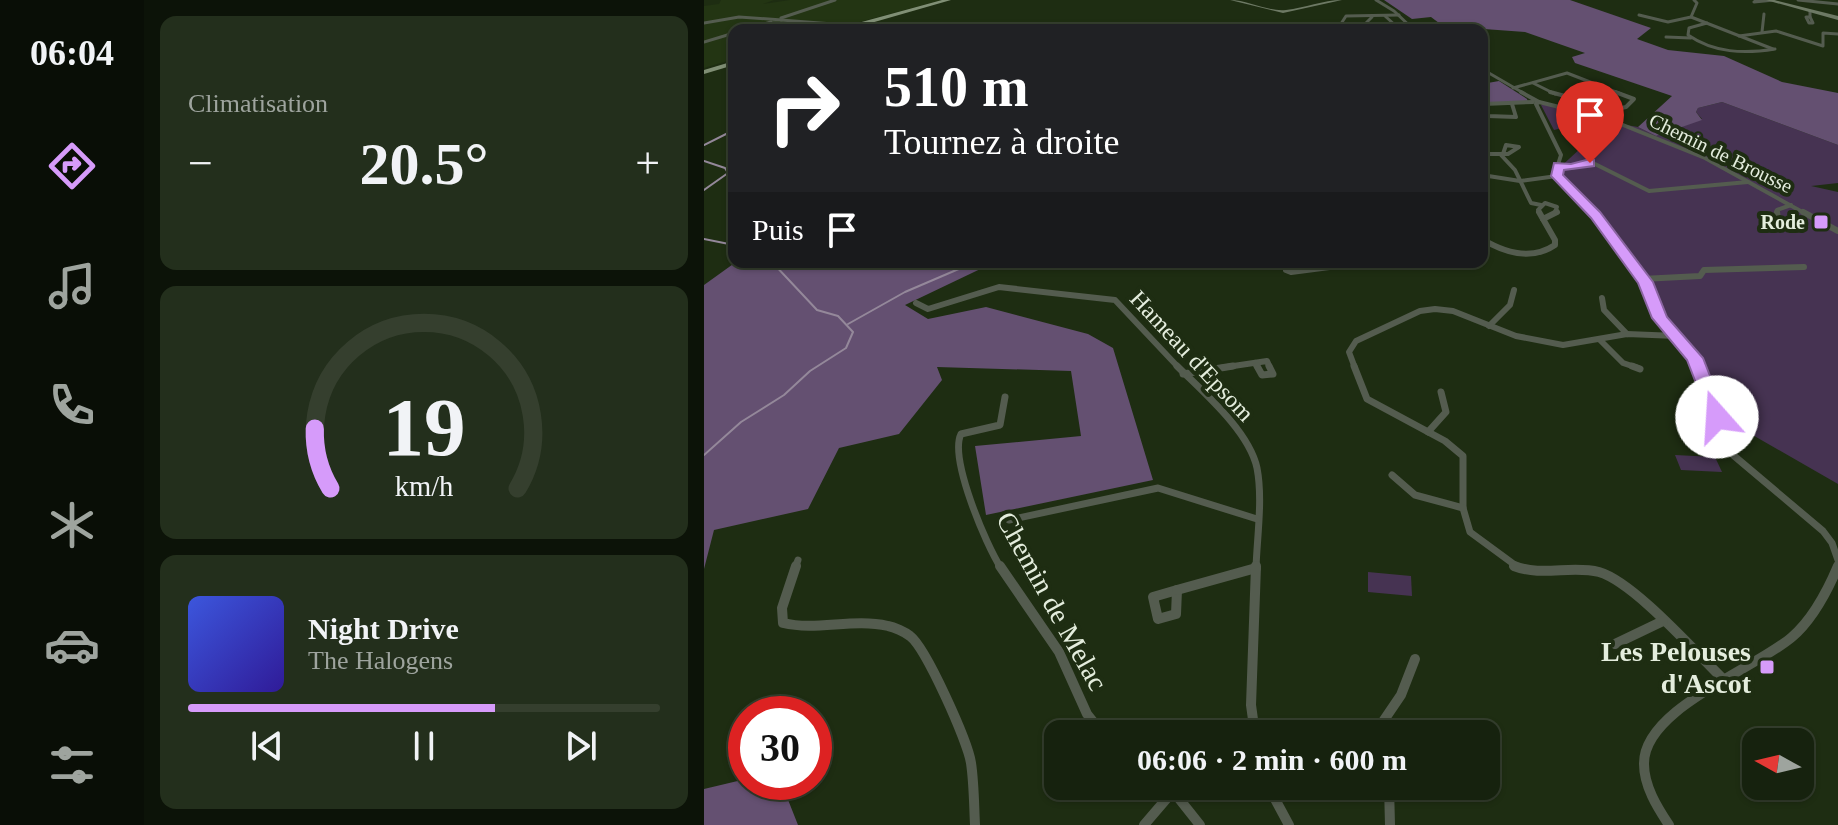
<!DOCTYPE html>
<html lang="fr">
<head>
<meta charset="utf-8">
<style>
  :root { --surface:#16220e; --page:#232f1c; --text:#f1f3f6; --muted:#9ea49e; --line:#353f2e; --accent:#d69bfa }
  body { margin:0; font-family:"Times New Roman",serif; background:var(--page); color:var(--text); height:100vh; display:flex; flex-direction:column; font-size:30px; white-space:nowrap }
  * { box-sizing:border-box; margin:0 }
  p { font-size:26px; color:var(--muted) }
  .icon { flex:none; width:44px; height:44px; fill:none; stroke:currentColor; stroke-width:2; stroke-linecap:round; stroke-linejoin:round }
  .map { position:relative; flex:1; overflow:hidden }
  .drawer { display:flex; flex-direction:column; gap:16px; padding:16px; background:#0c1308; width:560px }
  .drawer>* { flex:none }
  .top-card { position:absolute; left:24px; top:24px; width:760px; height:244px; border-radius:16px; box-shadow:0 2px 6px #0004,0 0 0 2px var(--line); background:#202124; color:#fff; overflow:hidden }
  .needle { width:52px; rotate:278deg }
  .fabs { position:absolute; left:1038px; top:728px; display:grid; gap:16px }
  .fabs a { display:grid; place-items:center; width:72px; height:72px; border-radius:16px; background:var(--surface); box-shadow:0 2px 6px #0004,0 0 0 2px var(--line); font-size:40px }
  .speed { position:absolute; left:24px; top:696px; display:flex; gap:16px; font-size:40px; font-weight:700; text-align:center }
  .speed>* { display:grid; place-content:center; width:104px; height:104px; border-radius:50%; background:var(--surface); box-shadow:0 2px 6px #0004,0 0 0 2px var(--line); line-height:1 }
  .speed .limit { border:12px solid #d22; background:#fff; color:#111 }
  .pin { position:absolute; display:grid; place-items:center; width:68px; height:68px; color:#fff; margin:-82px -34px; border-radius:50% 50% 50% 0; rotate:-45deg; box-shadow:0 0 8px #0007 }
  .pin .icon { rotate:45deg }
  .me { position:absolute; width:88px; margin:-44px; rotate:341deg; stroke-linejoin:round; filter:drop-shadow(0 0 6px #0008) }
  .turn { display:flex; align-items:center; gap:28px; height:168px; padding:0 24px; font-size:36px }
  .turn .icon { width:104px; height:104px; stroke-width:2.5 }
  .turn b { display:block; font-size:56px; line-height:68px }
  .then { display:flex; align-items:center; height:76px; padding:0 24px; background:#0003; gap:16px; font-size:30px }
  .big { font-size:60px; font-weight:700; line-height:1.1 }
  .drawer .card { flex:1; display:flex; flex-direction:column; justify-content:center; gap:12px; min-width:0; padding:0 28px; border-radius:16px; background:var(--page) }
  .drawer .dial { align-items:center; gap:0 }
  .dial svg { height:208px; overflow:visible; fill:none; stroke:var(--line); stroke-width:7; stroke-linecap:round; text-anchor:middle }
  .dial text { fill:var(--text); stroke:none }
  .song { display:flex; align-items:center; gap:24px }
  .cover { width:96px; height:96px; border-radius:12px; background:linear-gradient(135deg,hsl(230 70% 55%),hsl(250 70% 35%)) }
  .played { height:8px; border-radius:4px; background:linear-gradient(90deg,var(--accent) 65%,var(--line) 65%) }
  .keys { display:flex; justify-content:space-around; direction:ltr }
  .heat { display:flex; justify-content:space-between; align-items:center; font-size:44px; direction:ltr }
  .trip { position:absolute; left:340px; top:720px; width:456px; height:80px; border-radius:16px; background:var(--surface); box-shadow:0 2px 6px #0004,0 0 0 2px var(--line); font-weight:700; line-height:80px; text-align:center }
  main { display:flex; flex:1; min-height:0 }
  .menu { display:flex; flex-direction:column; width:144px; justify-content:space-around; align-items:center; background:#090e06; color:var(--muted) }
  .menu .icon { width:56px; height:56px }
  .menu .current { color:var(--accent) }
  .menu b { font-size:36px; color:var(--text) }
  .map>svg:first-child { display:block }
</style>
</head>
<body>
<main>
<nav class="menu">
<b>06:04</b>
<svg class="icon current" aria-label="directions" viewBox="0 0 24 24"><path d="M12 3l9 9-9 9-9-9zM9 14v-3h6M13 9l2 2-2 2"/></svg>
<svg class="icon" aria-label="music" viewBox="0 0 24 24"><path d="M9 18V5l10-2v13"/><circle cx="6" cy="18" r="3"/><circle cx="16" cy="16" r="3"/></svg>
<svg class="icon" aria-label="phone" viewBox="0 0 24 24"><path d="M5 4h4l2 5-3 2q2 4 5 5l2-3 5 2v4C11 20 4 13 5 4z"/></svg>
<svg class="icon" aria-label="climate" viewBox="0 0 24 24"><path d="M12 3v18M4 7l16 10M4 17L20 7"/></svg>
<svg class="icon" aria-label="car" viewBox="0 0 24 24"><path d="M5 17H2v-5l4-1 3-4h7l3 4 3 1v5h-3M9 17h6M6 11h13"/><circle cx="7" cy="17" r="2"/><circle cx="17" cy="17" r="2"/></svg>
<svg class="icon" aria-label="filters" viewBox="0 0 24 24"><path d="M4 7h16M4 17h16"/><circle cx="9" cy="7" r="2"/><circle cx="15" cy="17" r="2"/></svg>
</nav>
<section class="drawer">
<div class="card"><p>Climatisation</p>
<div class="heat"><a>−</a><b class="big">20.5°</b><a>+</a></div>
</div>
<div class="card dial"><svg viewBox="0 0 100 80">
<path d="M14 69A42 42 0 1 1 86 69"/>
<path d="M14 69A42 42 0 0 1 8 46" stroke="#d69bfa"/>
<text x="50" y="56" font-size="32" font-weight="700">19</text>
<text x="50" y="72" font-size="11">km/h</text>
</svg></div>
<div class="card">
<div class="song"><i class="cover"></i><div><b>Night Drive</b><p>The Halogens</p></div></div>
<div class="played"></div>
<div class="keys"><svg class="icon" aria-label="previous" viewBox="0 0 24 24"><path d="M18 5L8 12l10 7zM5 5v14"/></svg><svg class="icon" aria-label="pause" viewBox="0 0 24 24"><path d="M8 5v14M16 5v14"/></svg><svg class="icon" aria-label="next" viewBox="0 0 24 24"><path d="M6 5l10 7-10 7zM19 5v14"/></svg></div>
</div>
</section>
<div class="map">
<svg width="1134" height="825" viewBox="0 0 1134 825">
  <rect width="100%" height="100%" fill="#1e2d12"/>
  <polygon fill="#233513" points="17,0 70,0 59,4 86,0 238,0 125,30 30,30 30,59 0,68 0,6 15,4"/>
  <g fill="#463352">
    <polygon points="1018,102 1134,145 1134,183 1107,186 1134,192 1134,484 1012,414 995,366 961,324 948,295 891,215 858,183 852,171 905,122 934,127 952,136 998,119 992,112 994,108"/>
    <polygon points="842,104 898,118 850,130 837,105"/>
    <polygon points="971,455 1011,457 1018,472 977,470"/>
    <polygon points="664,572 707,576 708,596 664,592"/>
  </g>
  <g fill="#645071">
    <polygon points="680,0 866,0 947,28 933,39 964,50 1020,56 1078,82 1134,93 1134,145 1018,102 994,108 992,112 998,120 952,136 934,127 968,96 871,63 868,57 881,53 821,32 739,26 727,17 708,19"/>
    <polygon points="795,81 823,99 824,102 778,103 778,84"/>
    <polygon points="32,262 141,262 153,267 164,262 291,262 201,305 224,319 282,307 384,334 409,348 449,480 282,515 271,446 377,436 367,371 233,367 238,380 195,434 135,448 104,509 10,530 0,569 0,285"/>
    <polygon points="42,779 42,782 77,782 94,825 0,825 0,789"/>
  </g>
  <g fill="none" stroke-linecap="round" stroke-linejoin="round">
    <g stroke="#94889a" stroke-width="2">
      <polyline points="0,145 30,130"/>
      <polyline points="0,161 21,168 24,173 0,190"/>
      <polyline points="0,239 30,245"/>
      <polyline points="144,324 201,292 271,262"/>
      <polyline points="0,455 37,422 80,395 106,371 142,348 149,332 134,316 113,310 68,262"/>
    </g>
    <g stroke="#545c4f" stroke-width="3">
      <polyline points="672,0 690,11 710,30"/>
      <polyline points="1053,0 1050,2 1070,0"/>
      <polyline points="1094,0 1134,4"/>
      <polyline points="1106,11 1106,17"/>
      <polyline points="935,15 964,22 987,17 993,3 990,0"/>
      <polyline points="681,16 692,26 706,26"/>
      <polyline points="987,17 1069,49"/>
      <polygon points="1102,17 1106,17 1109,23 1105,23"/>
      <polyline points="77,18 131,0"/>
      <polyline points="77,20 142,25"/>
      <polyline points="0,23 35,17 78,20 69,20"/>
      <path d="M1003,23l-18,5 -1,7c26,18 56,19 87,14"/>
      <polyline points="39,30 67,22"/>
      <polyline points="633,30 642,16 695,15"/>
      <polyline points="662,30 662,23 668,17"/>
      <polyline points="1058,32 1060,14"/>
      <polyline points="1035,36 1072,31 1119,46 1119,33 1134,34"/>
      <polyline points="962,37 987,38"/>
      <polyline points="0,42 30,33"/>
      <polyline points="778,69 821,94"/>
      <polyline points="829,83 851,94"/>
      <polyline points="809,88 863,73 917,94"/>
    </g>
    <g stroke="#545c4f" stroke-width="4">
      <polyline points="817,92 835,102 832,104 857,155 852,171 854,178 890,214"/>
      <polyline points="846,92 909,109"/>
      <polyline points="835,102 904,119 1001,158 1102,214"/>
      <polyline points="808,104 812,117 784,116 780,104 829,102"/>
      <polyline points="890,114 922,107 930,99 911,92"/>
      <polyline points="778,154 804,154 815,147 802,145 799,154"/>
      <polyline points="797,155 811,170 827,203 837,205"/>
      <polyline points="855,166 867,168 889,163 945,191 1044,182"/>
      <polyline points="778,175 816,181 853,176"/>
      <polyline points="836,214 834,210 841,203 853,207 850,214"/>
      <polyline points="1073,214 1073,210 1087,205"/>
    </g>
    <g stroke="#545c4f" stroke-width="6">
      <polyline points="888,212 944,286 956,318 991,358 995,368"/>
      <polyline points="1099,212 1134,231"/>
      <polyline points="839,219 853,212"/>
      <polyline points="1068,221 1074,219 1073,212"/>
      <path d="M778,239c23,14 49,22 73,6v-5l-16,-28"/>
      <polyline points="606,268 590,264 583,266 582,270 587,272 664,262"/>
      <polyline points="938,279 996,276 1000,270 1100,267"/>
      <polyline points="898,298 900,310 923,334"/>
      <polyline points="212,303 224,309 295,287 411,300 475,368"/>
      <polyline points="785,326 806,305 810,290"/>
      <polyline points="896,340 919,363 934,368"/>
      <polyline points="551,363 554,368"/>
      <polyline points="516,368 563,361 566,368"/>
      <polyline points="651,368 645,352 652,341 716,311 731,309 749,311 812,336 859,345 923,334 973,336"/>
    </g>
    <g stroke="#545c4f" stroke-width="7">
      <path d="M473,366c26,26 72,65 80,102 6,31 0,69 -1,100"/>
      <polyline points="553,366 558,375 569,374 565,366"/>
      <polyline points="650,366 663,399 741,441 759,456 759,508 766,532 815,568"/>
      <polyline points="928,366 936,369"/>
      <polyline points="994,366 1029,455 1119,531 1128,543 1134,560"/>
      <polyline points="479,374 529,366"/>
      <polyline points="724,432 742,412 737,392"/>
      <polyline points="688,475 711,495 759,508"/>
      <polyline points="305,520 454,488 553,519"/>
      <polyline points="91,568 94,560"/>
      <path d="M297,568c-15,-23 -52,-110 -40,-134l39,-9 5,-28"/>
    </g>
    <g stroke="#545c4f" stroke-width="10">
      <path d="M92,566l-14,42 1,15c34,8 70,-5 105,3 6,1 17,6 22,10 16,12 58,106 61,127 3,20 3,42 4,62"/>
      <polyline points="296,566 355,652 383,714 399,734"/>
      <path d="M810,566c28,11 57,-1 85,6 35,10 98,82 126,109"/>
      <polygon points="473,590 472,614 454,619 449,597"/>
      <polyline points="473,590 552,568"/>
      <polyline points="911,644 959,621"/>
      <polyline points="551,734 547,705 552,566"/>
      <polyline points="679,734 678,723 697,695 711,659"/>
      <polyline points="465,786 496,825"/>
      <polyline points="564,786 585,825"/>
      <polyline points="685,786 686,825"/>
      <polyline points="440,825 470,790"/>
      <path d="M965,825c-12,-18 -25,-39 -25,-61 -1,-55 111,-95 148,-127 21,-18 35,-45 46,-71"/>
    </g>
    <g fill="#6d7964" fill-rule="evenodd">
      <path d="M526,0c18,0 38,12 56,10 19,-2 37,-10 56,-10l-59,13z"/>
      <polygon points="1062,0 1070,0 1134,16 1134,20"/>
    </g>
    <g fill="#808f75" fill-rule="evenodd">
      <polygon points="238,0 247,0 160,25 164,26 164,28 150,26 138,30 130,30 148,23 154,23"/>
      <polygon points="30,61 30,65 0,74 0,70"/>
    </g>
  </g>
  <polygon fill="#d69bfa" stroke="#8b65a2" stroke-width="2" points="886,159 890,160 890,166 860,170 859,175 896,212 949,282 963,317 999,358 1022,417 1019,422 1007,422 983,360 948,318 934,283 887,218 847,176 850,163 867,164"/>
  <g fill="#d69bfa" stroke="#1e2d12" stroke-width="3">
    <rect x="1109" y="214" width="16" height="16" rx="4"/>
    <rect x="1055" y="659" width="16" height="16" rx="4"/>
  </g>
  <g text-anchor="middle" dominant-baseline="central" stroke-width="8" stroke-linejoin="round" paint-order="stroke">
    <g font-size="20" fill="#e4eddd" stroke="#1e2d12">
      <text transform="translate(1017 153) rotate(26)">Chemin de Brousse</text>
    </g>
    <g font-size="20" font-weight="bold" fill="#e4eddd" stroke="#1e2d12" text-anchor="end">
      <text x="1101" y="222">Rode</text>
    </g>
    <g font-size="24" fill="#e4eddd" stroke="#1e2d12">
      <text transform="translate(488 356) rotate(47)">Hameau d'Epsom</text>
    </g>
    <g font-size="28" fill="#e4eddd" stroke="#1e2d12">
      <text transform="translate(348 601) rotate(61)">Chemin de Melac</text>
    </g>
    <g font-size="28" font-weight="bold" fill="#e4eddd" stroke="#1e2d12" text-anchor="end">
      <text x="1047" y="651">Les Pelouses<tspan x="1047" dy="32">d'Ascot</tspan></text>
    </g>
  </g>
</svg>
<div class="fabs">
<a><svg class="needle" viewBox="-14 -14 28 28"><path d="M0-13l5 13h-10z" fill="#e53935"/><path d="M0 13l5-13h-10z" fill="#9ea49e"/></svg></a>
</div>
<div class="speed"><div class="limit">30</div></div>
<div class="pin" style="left:886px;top:163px;background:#d93025"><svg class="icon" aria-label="arrive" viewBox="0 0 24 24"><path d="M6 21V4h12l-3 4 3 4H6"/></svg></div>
<svg class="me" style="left:1013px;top:417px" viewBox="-20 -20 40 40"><circle r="19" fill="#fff"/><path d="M0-13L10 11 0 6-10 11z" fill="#d69bfa"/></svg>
<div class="trip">06:06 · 2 min · 600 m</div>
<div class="top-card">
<div class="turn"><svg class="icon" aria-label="right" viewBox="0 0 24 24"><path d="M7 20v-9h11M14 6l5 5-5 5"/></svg><div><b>510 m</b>Tournez à droite</div></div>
<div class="then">Puis<svg class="icon" aria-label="arrive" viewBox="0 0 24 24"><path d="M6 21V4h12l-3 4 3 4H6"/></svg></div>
</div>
</div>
</main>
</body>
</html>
